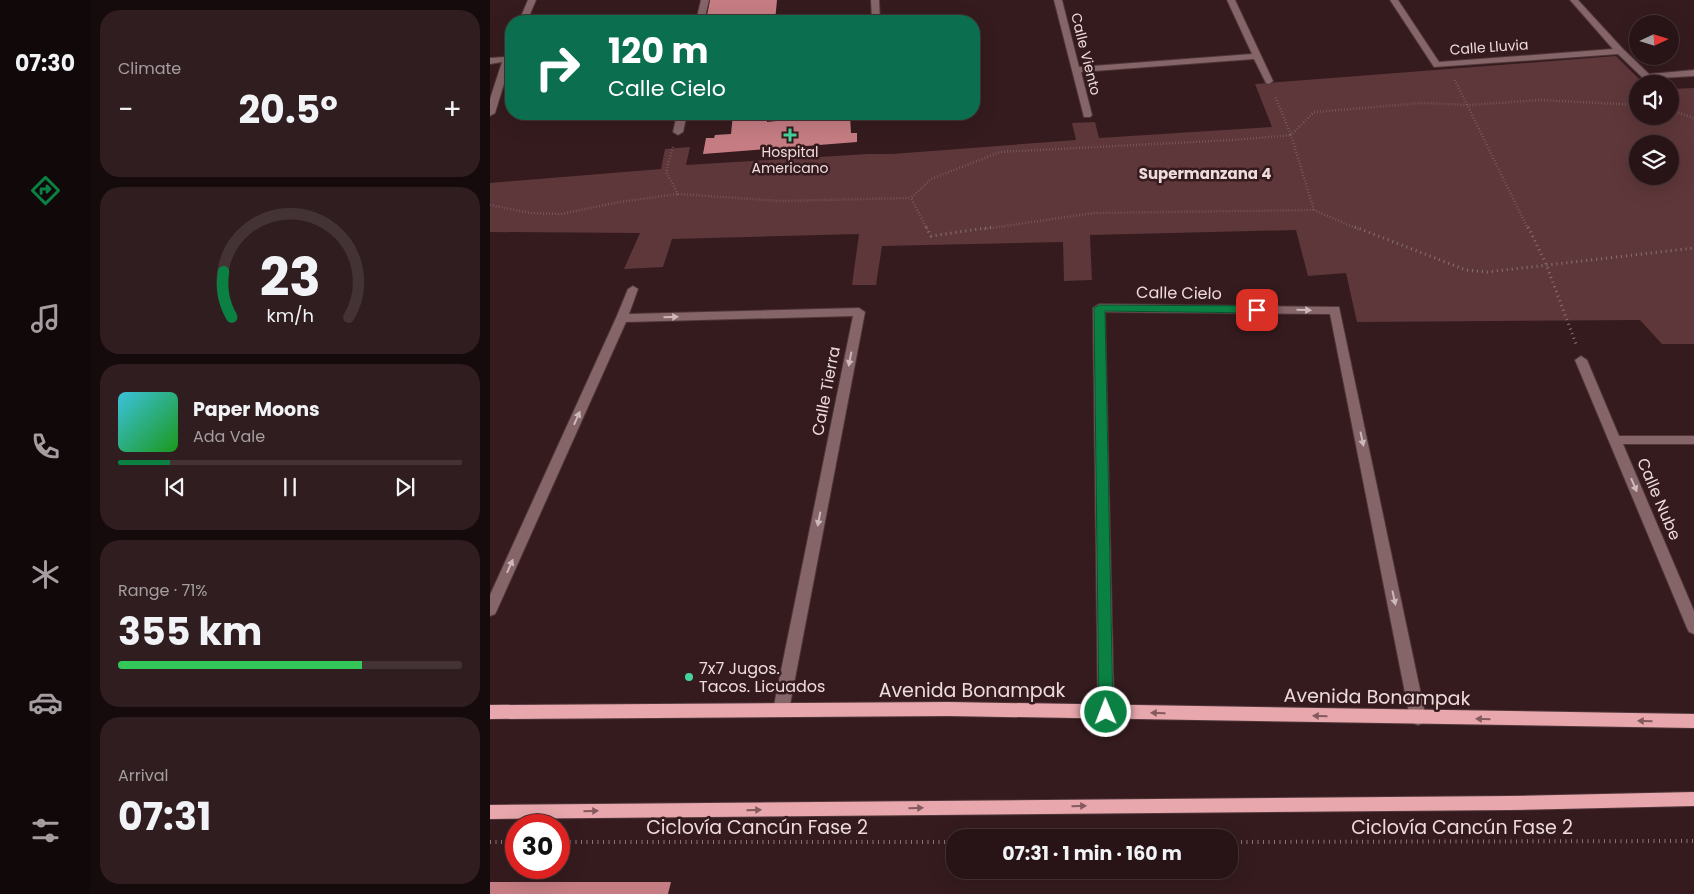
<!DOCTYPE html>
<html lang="en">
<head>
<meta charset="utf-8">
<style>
  :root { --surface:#281416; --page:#301d1f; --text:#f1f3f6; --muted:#a59ea1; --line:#443335; --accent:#0b8043 }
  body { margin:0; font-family:Poppins,sans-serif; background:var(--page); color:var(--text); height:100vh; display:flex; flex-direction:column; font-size:19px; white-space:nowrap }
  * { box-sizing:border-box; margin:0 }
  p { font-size:16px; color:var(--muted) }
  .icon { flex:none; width:28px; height:28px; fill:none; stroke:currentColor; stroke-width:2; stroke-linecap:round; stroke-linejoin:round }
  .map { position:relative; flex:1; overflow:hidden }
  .panel { display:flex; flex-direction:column; gap:10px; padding:10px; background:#160b0c; width:400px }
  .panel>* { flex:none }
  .top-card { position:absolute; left:15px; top:15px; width:475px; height:105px; border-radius:20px; box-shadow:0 5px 20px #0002,0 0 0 1px var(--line); background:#0b6e4f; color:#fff; overflow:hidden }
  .needle { width:32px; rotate:86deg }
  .fabs { position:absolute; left:1139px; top:15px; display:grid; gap:10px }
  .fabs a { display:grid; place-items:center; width:50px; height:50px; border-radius:50%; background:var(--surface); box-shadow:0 5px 20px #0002,0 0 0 1px var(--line); font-size:25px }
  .speed { position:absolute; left:15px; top:814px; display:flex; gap:10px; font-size:25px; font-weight:700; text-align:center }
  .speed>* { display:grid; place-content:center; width:65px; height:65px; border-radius:50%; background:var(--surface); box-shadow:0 5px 20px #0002,0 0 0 1px var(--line); line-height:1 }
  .speed .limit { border:8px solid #d22; background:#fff; color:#111 }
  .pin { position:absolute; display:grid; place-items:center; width:42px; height:42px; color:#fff; margin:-21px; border-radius:10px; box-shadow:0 2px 8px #0006 }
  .me { position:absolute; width:55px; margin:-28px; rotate:359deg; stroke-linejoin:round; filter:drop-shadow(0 0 4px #0008) }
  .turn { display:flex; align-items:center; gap:18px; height:105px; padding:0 20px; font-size:22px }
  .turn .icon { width:65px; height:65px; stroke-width:2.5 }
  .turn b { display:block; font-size:35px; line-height:42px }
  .big { font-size:38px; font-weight:700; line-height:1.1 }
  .panel .widget { flex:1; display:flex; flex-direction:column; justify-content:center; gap:8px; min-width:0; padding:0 18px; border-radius:20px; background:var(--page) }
  .panel .dial { align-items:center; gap:0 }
  .dial svg { height:130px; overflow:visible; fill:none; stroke:var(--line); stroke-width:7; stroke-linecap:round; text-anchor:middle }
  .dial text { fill:var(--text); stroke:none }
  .song { display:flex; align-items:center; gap:15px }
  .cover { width:60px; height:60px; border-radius:8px; background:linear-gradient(135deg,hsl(190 70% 55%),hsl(120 70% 35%)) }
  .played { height:5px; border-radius:2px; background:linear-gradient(90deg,var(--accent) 15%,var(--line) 15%) }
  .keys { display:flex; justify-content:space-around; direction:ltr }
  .heat { display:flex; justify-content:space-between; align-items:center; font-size:28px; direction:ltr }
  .charge { height:8px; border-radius:4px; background:linear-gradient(90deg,#34c759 71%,var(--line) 0) }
  .trip { position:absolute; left:456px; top:829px; width:292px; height:50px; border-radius:20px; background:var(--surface); box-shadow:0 5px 20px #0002,0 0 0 1px var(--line); font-weight:700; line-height:50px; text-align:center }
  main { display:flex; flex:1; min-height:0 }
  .dock { display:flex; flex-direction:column; width:90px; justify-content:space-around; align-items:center; background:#100809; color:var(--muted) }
  .dock .icon { width:35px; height:35px }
  .dock .current { color:var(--accent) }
  .dock b { font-size:22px; color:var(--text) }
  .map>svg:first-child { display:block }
</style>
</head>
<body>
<main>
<nav class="dock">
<b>07:30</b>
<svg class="icon current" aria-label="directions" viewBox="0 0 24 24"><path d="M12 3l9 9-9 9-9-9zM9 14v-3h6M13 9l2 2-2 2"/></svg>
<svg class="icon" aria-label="music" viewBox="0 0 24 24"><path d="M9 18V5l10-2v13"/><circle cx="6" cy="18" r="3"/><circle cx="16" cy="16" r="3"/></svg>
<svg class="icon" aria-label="phone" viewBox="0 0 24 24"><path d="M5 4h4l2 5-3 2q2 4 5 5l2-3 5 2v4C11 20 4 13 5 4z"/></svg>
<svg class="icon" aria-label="climate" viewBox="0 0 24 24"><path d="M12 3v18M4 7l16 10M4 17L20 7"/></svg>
<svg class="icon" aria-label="car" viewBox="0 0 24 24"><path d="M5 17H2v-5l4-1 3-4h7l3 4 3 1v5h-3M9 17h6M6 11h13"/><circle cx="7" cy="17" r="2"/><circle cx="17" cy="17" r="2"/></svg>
<svg class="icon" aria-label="filters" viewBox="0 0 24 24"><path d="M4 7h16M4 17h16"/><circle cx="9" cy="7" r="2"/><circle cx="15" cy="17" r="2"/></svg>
</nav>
<section class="panel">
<div class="widget"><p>Climate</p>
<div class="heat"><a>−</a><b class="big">20.5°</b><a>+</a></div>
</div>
<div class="widget dial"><svg viewBox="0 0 100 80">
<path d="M14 69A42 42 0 1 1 86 69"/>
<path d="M14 69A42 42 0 0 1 9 41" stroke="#0b8043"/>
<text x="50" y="56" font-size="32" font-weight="700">23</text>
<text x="50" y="72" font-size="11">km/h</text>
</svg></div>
<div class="widget">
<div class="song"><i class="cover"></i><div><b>Paper Moons</b><p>Ada Vale</p></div></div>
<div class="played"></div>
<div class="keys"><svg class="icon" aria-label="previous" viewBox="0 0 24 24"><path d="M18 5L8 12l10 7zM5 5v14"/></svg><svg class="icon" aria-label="pause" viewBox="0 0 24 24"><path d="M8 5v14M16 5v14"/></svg><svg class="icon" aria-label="next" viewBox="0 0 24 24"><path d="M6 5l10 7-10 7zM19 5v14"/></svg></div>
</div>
<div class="widget"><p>Range · 71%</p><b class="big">355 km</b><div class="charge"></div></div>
<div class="widget"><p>Arrival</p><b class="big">07:31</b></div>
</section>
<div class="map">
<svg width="1204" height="894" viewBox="0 0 1204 894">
  <rect width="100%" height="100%" fill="#351b1e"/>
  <path fill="#5e373a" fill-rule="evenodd" d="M1126,56l28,28h-6v32h32v-27l24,-1v256h-32l-22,-24 -283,2 -11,-49 -38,3 -12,-46 -206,5 2,45 -28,1 -1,-39 -181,4 -6,39h-24l7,-51 -187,5 -9,28 -39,2 16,-36 -150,-1v-49l171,-14 4,-20 25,-2 -4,18 182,-11h24l184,-14 -4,-17 23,-1 4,16 173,-11 -17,-43zM1148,144h32v32h-32z"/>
  <g fill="#c57d83">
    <polygon points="220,0 287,0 285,21 216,21"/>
    <polygon points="243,114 277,114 277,122 305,119 305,114 343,114 343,116 360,115 361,133 367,133 367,142 213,154 216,138 224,138 225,135 241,134"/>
    <polygon points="0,882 181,882 178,894 0,894"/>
  </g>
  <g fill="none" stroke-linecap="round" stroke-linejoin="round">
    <defs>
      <g id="minor">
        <polygon points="38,0 46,0 37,21 29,21"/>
        <polygon points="211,0 219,0 214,21 206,21"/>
        <polygon points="381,0 389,0 390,21 382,21"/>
        <polygon points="564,0 572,0 589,67 762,54 737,0 745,0 783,81 779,84 776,83 764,59 591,72 602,115 600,117 594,117"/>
        <polygon points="900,0 908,0 949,62 1123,49 1080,0 1088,0 1133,49 1159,74 1204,70 1204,76 1154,79 1128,54 944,67"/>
        <polygon points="18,46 21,46 21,61 5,113 0,116 0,99 12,62 0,64 0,58 14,57"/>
        <polygon points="187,114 197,114 193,132 188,135 183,132"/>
        <polygon points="143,286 148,289 139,314 369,308 375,312 299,710 296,715 291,717 286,715 283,710 363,316 136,322 7,610 5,614 0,616 0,595 126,318 138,289"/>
        <polygon points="609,304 849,307 936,718 933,723 928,725 923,723 920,718 840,314 615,312 624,712 621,717 616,719 611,717 608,712 603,308"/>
        <polygon points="1091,356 1097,360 1129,436 1204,436 1204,444 1133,444 1204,611 1204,634 1199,632 1197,628 1085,360"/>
      </g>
      <g id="major">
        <polygon points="458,702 1204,714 1204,728 458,716 0,719 0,705"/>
        <polygon points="1204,792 1204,806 1020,810 0,819 0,805 1020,796"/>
      </g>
    </defs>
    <use href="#minor" stroke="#4f3639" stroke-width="2"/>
    <use href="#major" stroke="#4f3639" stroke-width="2"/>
    <g stroke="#897375" stroke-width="2.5" stroke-dasharray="0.5 2.5" stroke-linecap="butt">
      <polyline points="965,80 1038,229"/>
      <polyline points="1180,110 1204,118"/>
      <polyline points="183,147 176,172 188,194 291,201 421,198"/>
      <polyline points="0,205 41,213 71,214 130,202 188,194"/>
      <polyline points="437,229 421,198 441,179 510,152 742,140 801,135 785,96"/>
      <polyline points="494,229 604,213 824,210"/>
      <polyline points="868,229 824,210 801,135 824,112 933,103 979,105 1051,100 1148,105"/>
    </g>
    <g stroke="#897375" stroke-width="3" stroke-dasharray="1 4" stroke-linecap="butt">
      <polyline points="436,227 441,236 503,227"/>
      <polyline points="865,227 976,270 997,272 1204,248"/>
      <polyline points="1038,227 1056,264 1086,344"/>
    </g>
    <g stroke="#897375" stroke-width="4" stroke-dasharray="1 4.5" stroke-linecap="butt">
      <polyline points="0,842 26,842"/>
      <polyline points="69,842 465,842"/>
      <polyline points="740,842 1204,841"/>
    </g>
    <use href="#minor" fill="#856568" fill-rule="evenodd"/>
    <use href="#major" fill="#e7a7ac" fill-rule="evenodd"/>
  </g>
  <defs><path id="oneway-solid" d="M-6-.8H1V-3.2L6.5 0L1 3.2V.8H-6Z" transform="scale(1.25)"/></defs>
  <g fill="#ceb8b9">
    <use href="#oneway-solid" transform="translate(814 310) rotate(1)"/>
    <use href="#oneway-solid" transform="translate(181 317) rotate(-2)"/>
    <use href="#oneway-solid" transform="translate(360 359) rotate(101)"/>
    <use href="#oneway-solid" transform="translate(87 418) rotate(-66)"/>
    <use href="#oneway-solid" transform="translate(872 439) rotate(78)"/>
    <use href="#oneway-solid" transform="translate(1144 485) rotate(67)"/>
    <use href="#oneway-solid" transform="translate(329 519) rotate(101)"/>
    <use href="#oneway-solid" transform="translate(20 566) rotate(-66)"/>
    <use href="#oneway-solid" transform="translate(904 598) rotate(78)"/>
  </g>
  <g fill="#855a5e">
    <use href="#oneway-solid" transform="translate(668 713) rotate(-179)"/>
    <use href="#oneway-solid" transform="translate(830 716) rotate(-179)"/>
    <use href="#oneway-solid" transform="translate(993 719) rotate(-179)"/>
    <use href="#oneway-solid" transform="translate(1155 721) rotate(-179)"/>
    <use href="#oneway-solid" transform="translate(589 806) rotate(-1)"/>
    <use href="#oneway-solid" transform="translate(426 808) rotate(-1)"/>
    <use href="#oneway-solid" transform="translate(264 810) rotate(-1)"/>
    <use href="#oneway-solid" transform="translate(101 811) rotate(-1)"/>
  </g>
  <polygon fill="#0b8043" stroke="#07532c" points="609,305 767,306 772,310 767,313 615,311 623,712 621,716 616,718 611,716 609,712 604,308"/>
  <g fill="#46d49e" stroke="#351b1e" stroke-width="2">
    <path d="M297.5 127.5h5v5h5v5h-5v5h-5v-5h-5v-5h5z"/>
    <circle cx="199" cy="677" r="5"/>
  </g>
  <g text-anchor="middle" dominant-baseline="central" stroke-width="5" stroke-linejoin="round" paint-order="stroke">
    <g font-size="14" fill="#eedbdc" stroke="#351b1e">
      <text transform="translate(999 47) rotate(-4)">Calle Lluvia</text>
      <text transform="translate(596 54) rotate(76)">Calle Viento</text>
    </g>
    <g font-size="14" fill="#eedbdc" stroke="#351b1e">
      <text x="300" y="152">Hospital<tspan x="300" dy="16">Americano</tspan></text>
    </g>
    <g font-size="15" font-weight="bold" fill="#eedbdc" stroke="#351b1e">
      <text x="715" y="173">Supermanzana 4</text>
    </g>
    <g font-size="16" fill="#eedbdc" stroke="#351b1e">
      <text transform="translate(689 293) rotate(1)">Calle Cielo</text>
      <text transform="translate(336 391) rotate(-79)">Calle Tierra</text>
      <text transform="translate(1169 499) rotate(67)">Calle Nube</text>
    </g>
    <g font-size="16" fill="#eedbdc" stroke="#351b1e" text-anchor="start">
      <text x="209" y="668">7x7 Jugos.<tspan x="209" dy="18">Tacos. Licuados</tspan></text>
    </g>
    <g font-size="19" fill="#eedbdc" stroke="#351b1e">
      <text x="482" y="690">Avenida Bonampak</text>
      <text transform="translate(887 697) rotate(1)">Avenida Bonampak</text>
      <text x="267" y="827">Ciclovía Cancún Fase 2</text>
      <text x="972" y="827">Ciclovía Cancún Fase 2</text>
    </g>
  </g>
</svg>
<div class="fabs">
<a><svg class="needle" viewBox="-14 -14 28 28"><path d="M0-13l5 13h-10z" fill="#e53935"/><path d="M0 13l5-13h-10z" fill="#a59ea1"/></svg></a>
<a><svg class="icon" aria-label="sound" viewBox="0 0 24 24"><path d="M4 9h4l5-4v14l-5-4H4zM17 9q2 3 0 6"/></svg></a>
<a><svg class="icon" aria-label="layers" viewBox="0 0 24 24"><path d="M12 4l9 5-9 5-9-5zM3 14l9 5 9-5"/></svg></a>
</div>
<div class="speed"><div class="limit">30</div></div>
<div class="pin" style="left:767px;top:310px;background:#d93025"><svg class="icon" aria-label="arrive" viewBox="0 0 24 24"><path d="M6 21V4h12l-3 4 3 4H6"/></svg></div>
<svg class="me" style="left:616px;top:712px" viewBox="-20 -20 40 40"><circle r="17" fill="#0b8043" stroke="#fff" stroke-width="3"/><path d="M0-11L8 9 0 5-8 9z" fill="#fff"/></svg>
<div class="trip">07:31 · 1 min · 160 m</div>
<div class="top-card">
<div class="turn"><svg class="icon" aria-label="right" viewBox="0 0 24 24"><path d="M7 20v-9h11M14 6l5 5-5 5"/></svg><div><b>120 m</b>Calle Cielo</div></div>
</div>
</div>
</main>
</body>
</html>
